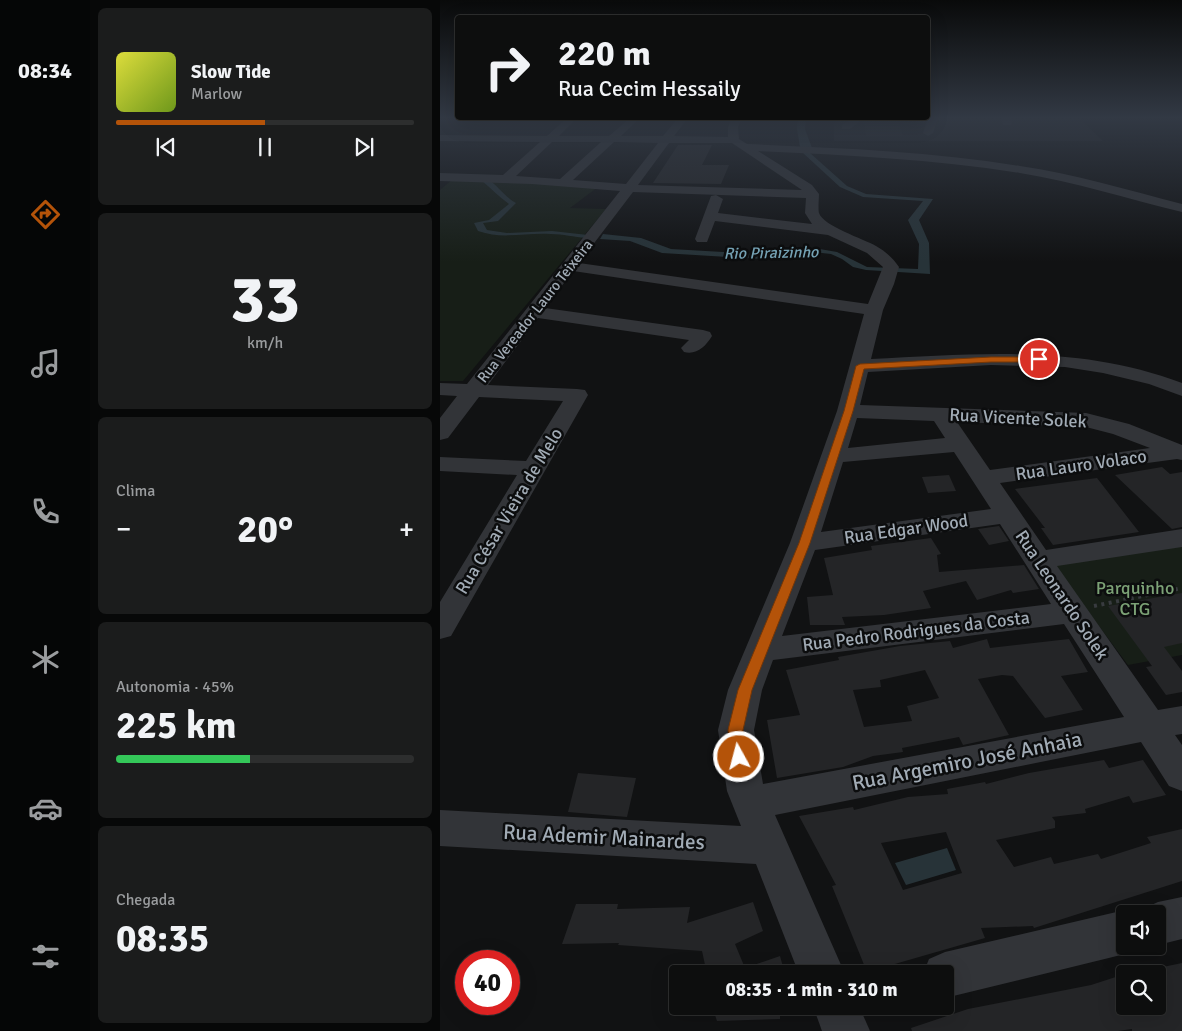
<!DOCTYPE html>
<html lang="pt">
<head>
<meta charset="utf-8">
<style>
  :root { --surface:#0d0e0e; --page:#1b1c1c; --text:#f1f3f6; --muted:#9a9c9e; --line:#2d2e2e; --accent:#b45309 }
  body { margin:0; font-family:Signika,sans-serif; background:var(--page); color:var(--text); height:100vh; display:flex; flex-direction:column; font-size:19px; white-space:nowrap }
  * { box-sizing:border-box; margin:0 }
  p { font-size:16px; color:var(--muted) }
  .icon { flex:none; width:28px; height:28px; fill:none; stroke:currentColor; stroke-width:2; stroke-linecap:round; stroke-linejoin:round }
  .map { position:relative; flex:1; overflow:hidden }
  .details { display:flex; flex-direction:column; gap:8px; padding:8px; background:#070808; width:350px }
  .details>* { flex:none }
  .top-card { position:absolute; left:15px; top:15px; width:475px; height:105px; border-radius:5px; box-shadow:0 5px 20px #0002,0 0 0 1px var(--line); background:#0d0e0e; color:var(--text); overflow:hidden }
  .fabs { position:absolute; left:676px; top:905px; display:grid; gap:10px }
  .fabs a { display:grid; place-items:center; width:50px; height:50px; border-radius:5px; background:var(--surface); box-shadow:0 5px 20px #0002,0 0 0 1px var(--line); font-size:25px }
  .speed { position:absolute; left:15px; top:950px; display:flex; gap:10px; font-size:25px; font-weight:700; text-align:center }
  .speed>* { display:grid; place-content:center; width:65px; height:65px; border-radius:50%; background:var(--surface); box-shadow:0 5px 20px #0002,0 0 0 1px var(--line); line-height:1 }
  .speed .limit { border:8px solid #d22; background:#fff; color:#111 }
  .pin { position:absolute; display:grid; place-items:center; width:42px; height:42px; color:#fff; margin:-21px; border:2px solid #fff; border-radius:50%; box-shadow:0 1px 5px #0007 }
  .me { position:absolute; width:55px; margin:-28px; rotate:353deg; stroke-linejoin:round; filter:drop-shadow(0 0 4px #0008) }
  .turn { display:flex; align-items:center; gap:18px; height:105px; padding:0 20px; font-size:22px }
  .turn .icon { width:65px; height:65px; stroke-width:2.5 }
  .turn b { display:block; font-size:35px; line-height:42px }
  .big { font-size:38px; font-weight:800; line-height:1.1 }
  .details .tile { flex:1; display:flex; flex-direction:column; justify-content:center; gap:8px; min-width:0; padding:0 18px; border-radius:8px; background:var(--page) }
  .details .dial { align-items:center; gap:0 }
  .dial b { font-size:65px; line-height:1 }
  .song { display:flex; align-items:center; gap:15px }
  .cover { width:60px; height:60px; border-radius:8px; background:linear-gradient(135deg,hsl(60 70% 55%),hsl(80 70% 35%)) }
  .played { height:5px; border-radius:2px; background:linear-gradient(90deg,var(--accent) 50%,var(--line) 50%) }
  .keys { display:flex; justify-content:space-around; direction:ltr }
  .heat { display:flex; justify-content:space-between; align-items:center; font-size:28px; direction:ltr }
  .charge { height:8px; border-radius:4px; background:linear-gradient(90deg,#34c759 45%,var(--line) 0) }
  .trip { position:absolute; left:229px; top:965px; width:285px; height:50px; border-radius:5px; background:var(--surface); box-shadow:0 5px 20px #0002,0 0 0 1px var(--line); font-weight:800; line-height:50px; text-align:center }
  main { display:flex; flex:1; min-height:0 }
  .tab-bar { display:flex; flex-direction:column; width:90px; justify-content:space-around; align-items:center; background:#050606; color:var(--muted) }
  .tab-bar .icon { width:35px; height:35px }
  .tab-bar .selected { color:var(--accent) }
  .tab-bar b { font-size:22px; color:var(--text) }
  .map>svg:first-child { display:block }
</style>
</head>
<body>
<main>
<nav class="tab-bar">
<b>08:34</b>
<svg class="icon selected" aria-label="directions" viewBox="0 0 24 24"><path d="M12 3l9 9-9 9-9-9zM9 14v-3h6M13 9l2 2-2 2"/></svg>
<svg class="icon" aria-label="music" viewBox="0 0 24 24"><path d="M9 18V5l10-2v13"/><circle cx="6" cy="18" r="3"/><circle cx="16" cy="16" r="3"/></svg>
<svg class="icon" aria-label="phone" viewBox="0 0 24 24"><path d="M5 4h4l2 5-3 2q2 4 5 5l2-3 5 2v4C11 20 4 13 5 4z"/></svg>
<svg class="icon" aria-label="climate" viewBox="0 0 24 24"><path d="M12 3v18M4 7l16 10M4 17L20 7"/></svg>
<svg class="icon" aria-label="car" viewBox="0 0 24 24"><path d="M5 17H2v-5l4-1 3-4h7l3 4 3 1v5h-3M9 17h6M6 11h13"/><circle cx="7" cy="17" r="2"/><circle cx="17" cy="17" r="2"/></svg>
<svg class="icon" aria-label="filters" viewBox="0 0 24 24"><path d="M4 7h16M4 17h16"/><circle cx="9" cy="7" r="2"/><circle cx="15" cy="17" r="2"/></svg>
</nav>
<section class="details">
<div class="tile">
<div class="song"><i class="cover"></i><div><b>Slow Tide</b><p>Marlow</p></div></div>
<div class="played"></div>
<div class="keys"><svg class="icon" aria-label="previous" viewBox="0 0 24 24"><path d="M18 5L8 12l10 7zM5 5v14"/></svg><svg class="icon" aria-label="pause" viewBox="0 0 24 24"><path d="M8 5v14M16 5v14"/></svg><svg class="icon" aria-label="next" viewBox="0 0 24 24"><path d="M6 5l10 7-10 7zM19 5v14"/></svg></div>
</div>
<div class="tile dial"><b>33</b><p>km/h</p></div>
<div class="tile"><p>Clima</p>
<div class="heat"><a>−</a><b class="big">20°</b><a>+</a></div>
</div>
<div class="tile"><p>Autonomia · 45%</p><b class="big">225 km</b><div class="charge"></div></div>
<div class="tile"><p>Chegada</p><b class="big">08:35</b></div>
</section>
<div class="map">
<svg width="742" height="1031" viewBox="0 0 742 1031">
  <rect width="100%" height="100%" fill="#111213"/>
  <polygon fill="#1d1e20" points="402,118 639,118 663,141 394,141 394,123"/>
  <g fill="#171e17">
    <polygon points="13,179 158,187 130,208 166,209 23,381 0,381 0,190"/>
    <polygon points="742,543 742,655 688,665 612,563"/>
  </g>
  <g fill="#273338">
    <polygon points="358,118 366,118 365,129 372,148 360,147 357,129"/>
    <polygon points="363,153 370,153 407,186 426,194 493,199 479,220 489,243 490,274 426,270 413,267 402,259 391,254 373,252 358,252 321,259 222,253 190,241 160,239 163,234 201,238 231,249 318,254 355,248 374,248 397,252 427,267 478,269 479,244 468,220 483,201 423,197 400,187"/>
    <path d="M48,179c11,8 17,18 28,24l-18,18 -15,2 4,7 20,3 45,-2 36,4 -2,3c-12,-1 -23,-4 -35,-4 -25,-2 -48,6 -73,-3l-4,-8 15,-3 20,-16c-10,-7 -17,-15 -27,-23z"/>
    <polygon points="507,848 516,870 466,885 455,863"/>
  </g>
  <g fill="#242527" fill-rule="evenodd">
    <polygon points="429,118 457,118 463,136 426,136 424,120 429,120"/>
    <polygon points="238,145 272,145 262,165 289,165 281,184 213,183"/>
    <polygon points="722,467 730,474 742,472 742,527 732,529 675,475"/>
    <polygon points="509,475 516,491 488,493 482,477"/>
    <polygon points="657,478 699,532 613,545 601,528 605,528 575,489"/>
    <polygon points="559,526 569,541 549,545 538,529"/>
    <polygon points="491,538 501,554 497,555 499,572 584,565 599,589 573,593 571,590 537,600 526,581 483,591 491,608 444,615 402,617 405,625 370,625 367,597 393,595 384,558 432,550 431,546"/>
    <polygon points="742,593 742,643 724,647 742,671 742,692 726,695 706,667 712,666 668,606"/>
    <path d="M547,639l3,9 79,-9 19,33 -27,4 22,34 -38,8 -32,-42 -11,-1 -24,4 31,56 -46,10 -4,-8 -57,11 1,4 -30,4 -30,11 -66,11 -10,-58 33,-5 -14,-45 53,-10 -1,-3 62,-11 50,-5 3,7zM485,670l14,28 -32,8 5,15 -48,6 -11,-37 28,-3 -1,-7z"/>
    <path d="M664,760l5,8 34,-8 23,35 -33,8 -4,-7 -44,13 1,4 -34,4 3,4v7l-59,12 18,27 37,-10 3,7 44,-10 3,5 50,-16 -4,-6 35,-8v52l-148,47 -1,-2 -52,2 4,10 -118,34 -35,-86 4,-1 -37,-69 54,-9 1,3 54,-13 40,-3 -1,-5 38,-7 1,2 43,-11zM506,832l16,41 -59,17 -22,-47z"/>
    <polygon points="138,773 196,778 187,817 128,812"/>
    <polygon points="313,902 323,931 295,944 305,968 340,956 345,974 267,974 262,951 178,945 179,943 122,944 136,904 178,904 177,909 250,907 247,923"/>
    <polygon points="742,963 742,1031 692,1031 692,1029 678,1031 472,1031 471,1028 528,1009 651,985 685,974 685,1006 718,1006 718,968"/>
    <polygon points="272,1006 340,1006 340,1019 277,1021"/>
  </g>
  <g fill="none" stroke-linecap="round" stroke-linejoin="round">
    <polyline stroke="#383b3f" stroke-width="4" stroke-dasharray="3 4.5" stroke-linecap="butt" points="654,606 742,588"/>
    <g fill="#323438" fill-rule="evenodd">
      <path d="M127,118h10l-18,18h50l21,-18h10l-19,18h42l15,-18h10l-14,18 54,1v-10l4,-9h10l-4,9 1,12 8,5c91,4 183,7 273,22 54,8 108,24 162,38v8c-54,-13 -107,-30 -162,-39 -87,-14 -175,-18 -262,-22l54,34 7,9c0,4 -1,15 0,19 4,13 45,26 57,33 9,5 17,12 23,21l-5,17 -11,26 -12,49c107,-5 208,-15 311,24v13l-33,-12 -46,-11 -38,-6 -74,-2 -123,7 -8,33 226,8 43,11 53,21v15l-5,-1 -177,24 46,67 136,-21v18l-125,19 101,144 24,-4v28l-7,1 7,10v46l-13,-5 -28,-44 -366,73 70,159h-46l-43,-110 -316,-18v-36l301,16 -14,-35 -9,-61 10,-40 62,-147 47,-132 27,-97 -291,-43 -28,37 158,22 7,2 2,4c-7,11 -15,19 -28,16l-3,-4 8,-8 -151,-22 -50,67 89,4 8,1 3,5 -137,241 -11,3v-37l77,-127 -77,-4v-14l86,4 37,-60 -84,-4 -31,41 -8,2v-22l17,-22 -17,-1v-12l27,1 153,-193 -88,-7 -92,-3v-8l63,2 37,-33 -100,-1v-6l107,1zM112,142h49l-41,37 -44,-3zM174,142l44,1 -32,41 -53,-4zM229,143h63l70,47 -164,-5zM193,192l173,6 -1,15 7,11 -94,-11 5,-14 -7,-4 -5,1 -16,43 2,3h10l8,-21 113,14 39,18 16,14 -15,37 -289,-41zM417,418l77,3 11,17 -97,10zM517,422l129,5 27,7 37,14 -160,22zM514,452l37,57 -170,23 22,-70zM560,524l51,80 -269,32 33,-86zM624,624l60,93 -361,67 -9,-54 8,-40 11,-30z"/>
      <polygon points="413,118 424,118 410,129 402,129 402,125"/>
      <polygon points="488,118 498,118 493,133 488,136 483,133"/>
      <polygon points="561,118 571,118 572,123 571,125 563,125"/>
      <polygon points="742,897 742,939 718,945 718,914 701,914 703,909 718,902"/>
      <polygon points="685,910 693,914 685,914 685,946 701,946 685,954 505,998 505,974 483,974 489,959 505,952"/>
      <polygon points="373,1006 419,1006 430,1031 382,1031"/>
    </g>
  </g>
  <linearGradient id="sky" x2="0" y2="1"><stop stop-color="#090a0a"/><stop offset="0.45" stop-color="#323944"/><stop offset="1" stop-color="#323944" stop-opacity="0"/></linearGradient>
  <rect width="742" height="262" fill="url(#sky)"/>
  <polygon fill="#b45309" stroke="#753606" points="551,357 599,357 603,359 599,362 551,362 424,369 413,411 370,543 312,690 303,730 307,757 304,762 299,764 293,762 291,757 288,730 298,690 359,543 404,411 416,366 420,364"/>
  <g text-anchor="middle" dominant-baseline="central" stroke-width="5" stroke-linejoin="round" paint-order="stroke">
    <g font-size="15" fill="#a1abb5" stroke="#0c0d0e">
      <text transform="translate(95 311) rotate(-52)">Rua Vereador Lauro Teixeira</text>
    </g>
    <g font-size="16" font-style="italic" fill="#75a2b4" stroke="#0c0d0e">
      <text transform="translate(331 253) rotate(-1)">Rio Piraizinho</text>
    </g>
    <g font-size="18" fill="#a1abb5" stroke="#0c0d0e">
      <text transform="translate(578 418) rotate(3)">Rua Vicente Solek</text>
      <text transform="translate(641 465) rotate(-8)">Rua Lauro Volaco</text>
      <text transform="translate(69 511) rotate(-59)">Rua César Vieira de Melo</text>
      <text transform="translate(466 529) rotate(-8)">Rua Edgar Wood</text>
      <text transform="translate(622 595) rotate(56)">Rua Leonardo Solek</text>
      <text transform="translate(476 631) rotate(-7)">Rua Pedro Rodrigues da Costa</text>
    </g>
    <g font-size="18" fill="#7ca276" stroke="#0c0d0e">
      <text x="695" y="588">Parquinho<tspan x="695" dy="21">CTG</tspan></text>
    </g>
    <g font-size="21" fill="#a1abb5" stroke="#0c0d0e">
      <text transform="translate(527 761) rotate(-11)">Rua Argemiro José Anhaia</text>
      <text transform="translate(164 837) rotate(3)">Rua Ademir Mainardes</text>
    </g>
  </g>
</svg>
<div class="fabs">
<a><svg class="icon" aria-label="sound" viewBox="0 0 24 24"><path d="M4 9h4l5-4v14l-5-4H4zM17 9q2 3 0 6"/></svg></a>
<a><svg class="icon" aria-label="search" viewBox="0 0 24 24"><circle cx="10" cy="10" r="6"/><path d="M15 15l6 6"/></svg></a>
</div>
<div class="speed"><div class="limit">40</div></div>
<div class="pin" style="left:599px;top:359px;background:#d93025"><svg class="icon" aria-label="arrive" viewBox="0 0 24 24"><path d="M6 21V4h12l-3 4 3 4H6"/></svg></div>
<svg class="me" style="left:299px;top:757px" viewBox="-20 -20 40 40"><circle r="17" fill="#b45309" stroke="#fff" stroke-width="3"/><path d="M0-11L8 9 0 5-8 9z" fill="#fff"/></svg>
<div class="trip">08:35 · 1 min · 310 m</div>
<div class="top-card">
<div class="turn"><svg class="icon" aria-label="right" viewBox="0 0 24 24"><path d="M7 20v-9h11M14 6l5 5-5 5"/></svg><div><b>220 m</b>Rua Cecim Hessaily</div></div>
</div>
</div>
</main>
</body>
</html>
